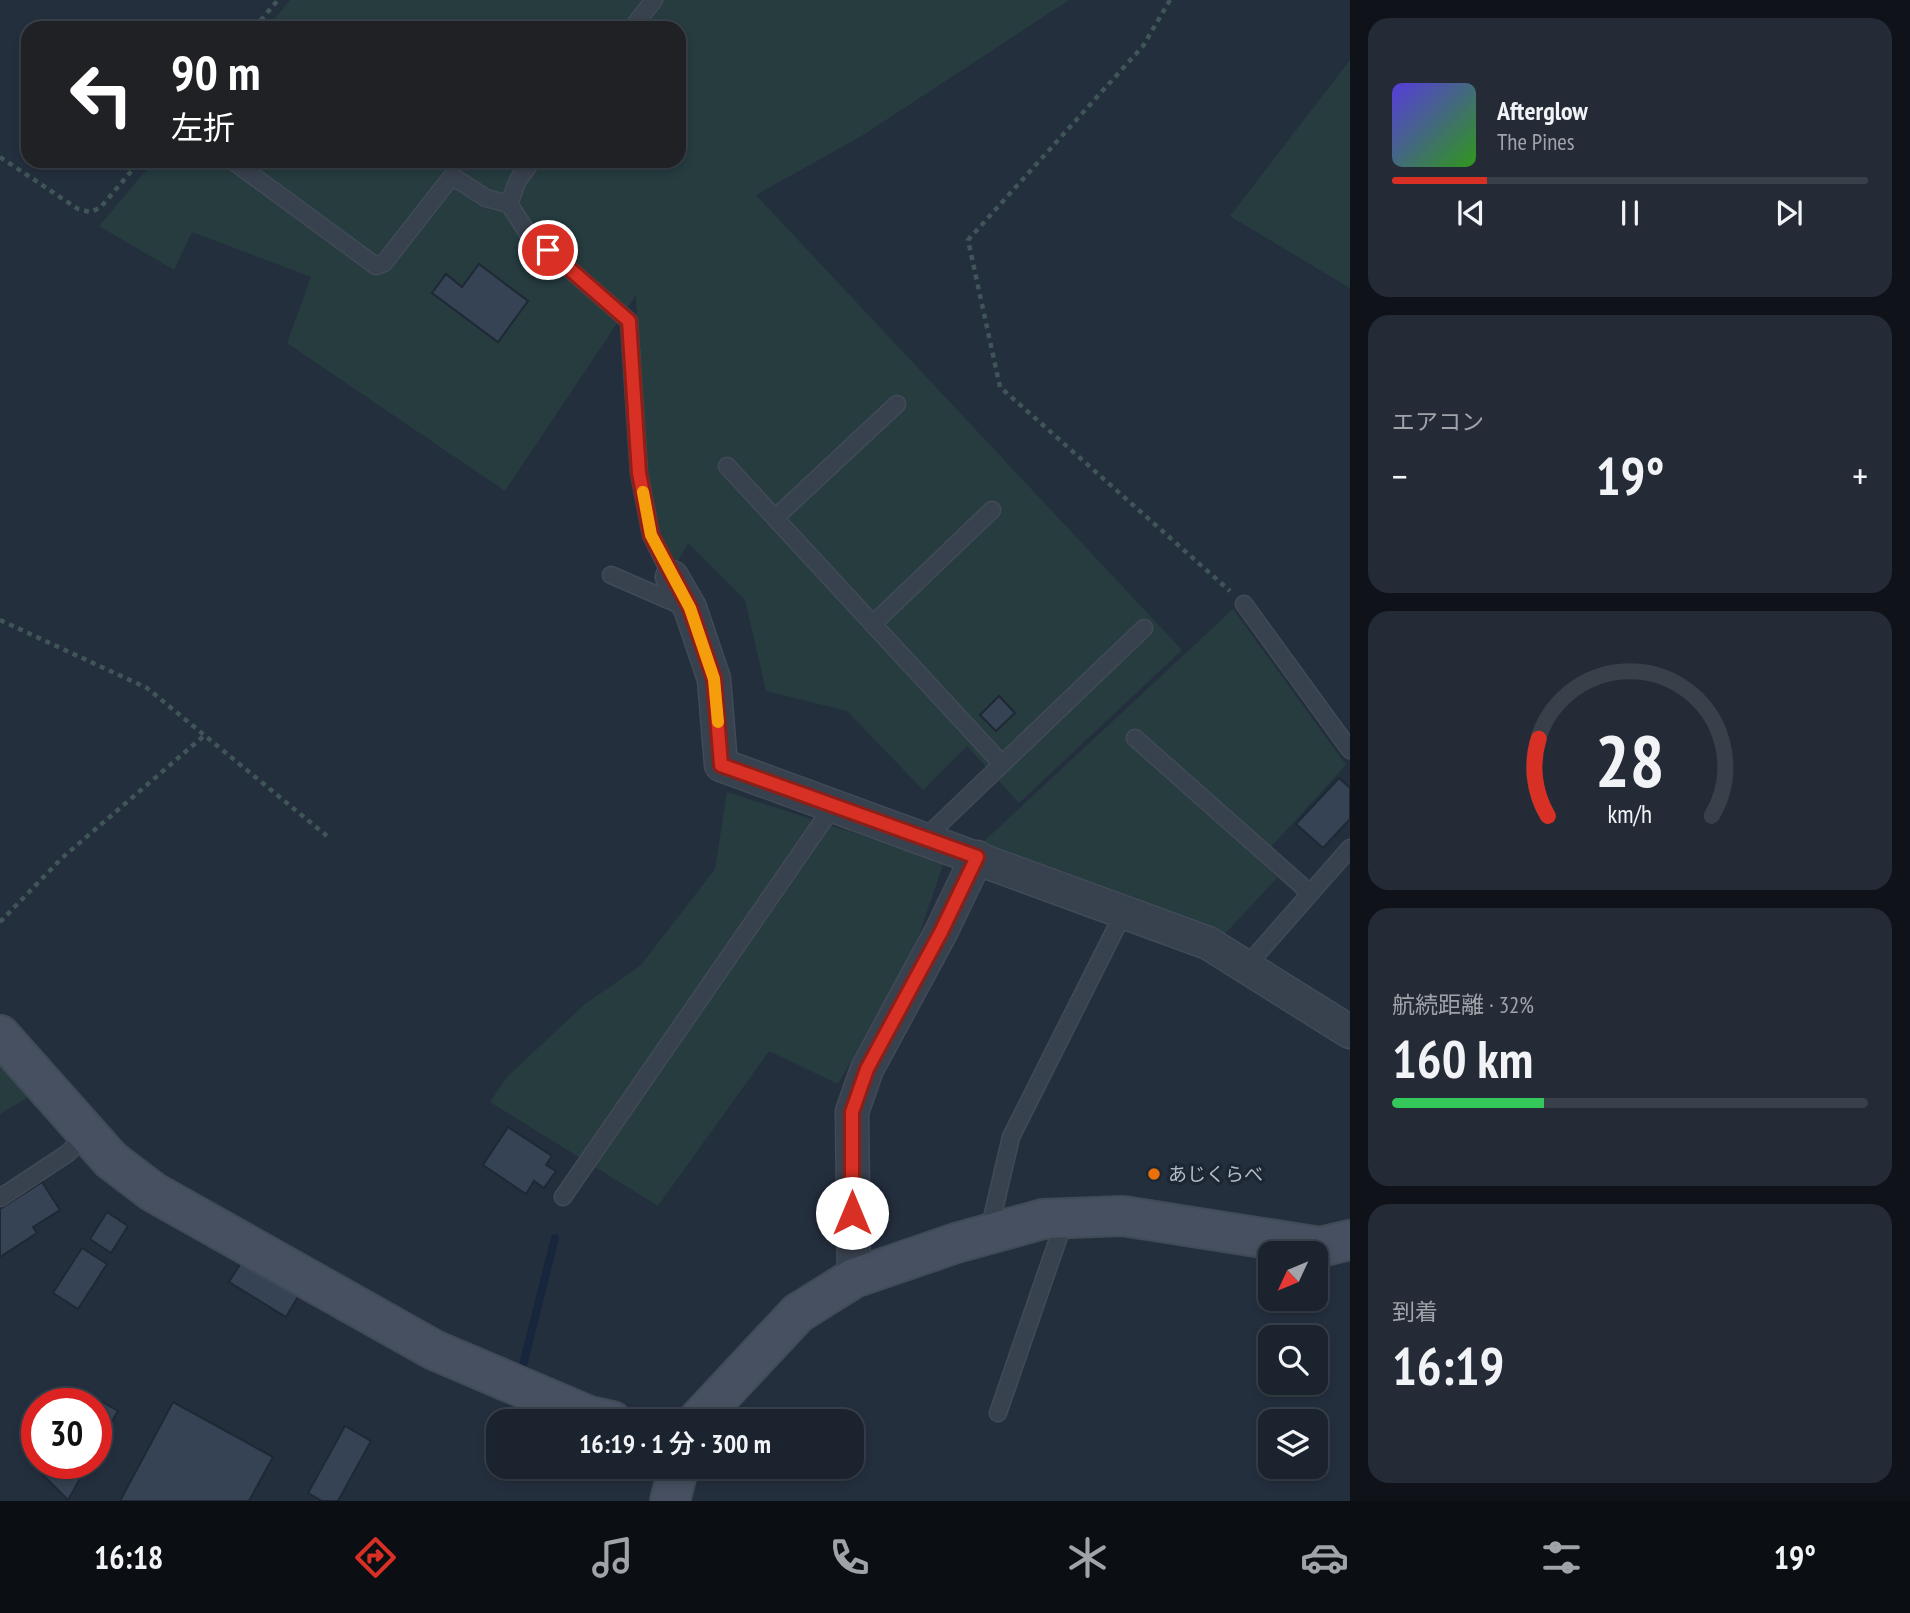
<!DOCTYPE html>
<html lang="ja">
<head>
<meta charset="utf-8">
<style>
  :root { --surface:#1b232e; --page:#242b36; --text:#f1f3f6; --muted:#a0a4aa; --line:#39404a; --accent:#d93025 }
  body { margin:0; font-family:"PT Sans Narrow","Noto Sans JP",sans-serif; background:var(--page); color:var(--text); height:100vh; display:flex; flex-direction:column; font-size:26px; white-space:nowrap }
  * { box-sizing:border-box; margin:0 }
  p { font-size:23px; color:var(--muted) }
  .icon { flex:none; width:38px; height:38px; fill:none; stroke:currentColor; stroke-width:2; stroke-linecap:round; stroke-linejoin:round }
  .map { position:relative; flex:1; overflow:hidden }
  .details { display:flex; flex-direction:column; gap:18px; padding:18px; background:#0f1319; width:560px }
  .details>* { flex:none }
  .top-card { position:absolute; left:21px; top:21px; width:665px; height:147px; border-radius:21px; box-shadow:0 4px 10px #0003,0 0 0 2px var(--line); background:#202124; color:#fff; overflow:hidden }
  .needle { width:46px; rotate:226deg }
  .controls { position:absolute; left:1258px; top:1241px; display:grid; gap:14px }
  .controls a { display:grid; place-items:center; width:70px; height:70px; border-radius:14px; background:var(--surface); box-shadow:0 4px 10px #0003,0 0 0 2px var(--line); font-size:35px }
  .speed { position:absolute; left:21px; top:1388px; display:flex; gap:14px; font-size:35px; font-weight:700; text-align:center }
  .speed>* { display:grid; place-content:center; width:91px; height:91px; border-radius:50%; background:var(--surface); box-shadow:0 4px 10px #0003,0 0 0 2px var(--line); line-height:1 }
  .speed .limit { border:10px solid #d22; background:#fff; color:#111 }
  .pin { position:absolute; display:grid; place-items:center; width:60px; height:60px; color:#fff; margin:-30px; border:4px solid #fff; border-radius:50%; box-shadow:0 2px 7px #0007 }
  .me { position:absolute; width:77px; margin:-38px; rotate:0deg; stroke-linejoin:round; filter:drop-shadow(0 0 5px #0008) }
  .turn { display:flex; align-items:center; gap:24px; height:147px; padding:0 35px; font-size:32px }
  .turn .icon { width:91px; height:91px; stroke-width:2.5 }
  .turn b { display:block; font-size:49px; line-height:60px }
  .big { font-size:52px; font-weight:600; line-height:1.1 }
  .details .widget { flex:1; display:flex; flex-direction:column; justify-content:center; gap:10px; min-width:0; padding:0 24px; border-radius:21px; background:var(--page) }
  .details .dial { align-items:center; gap:0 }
  .dial svg { height:182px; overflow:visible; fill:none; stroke:var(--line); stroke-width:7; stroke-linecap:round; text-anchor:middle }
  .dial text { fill:var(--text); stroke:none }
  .song { display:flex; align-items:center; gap:21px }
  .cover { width:84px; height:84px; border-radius:10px; background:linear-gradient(135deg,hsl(250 70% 55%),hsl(110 70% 35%)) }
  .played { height:7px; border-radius:4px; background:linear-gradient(90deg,var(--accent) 20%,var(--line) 20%) }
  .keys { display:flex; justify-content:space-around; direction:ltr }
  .heat { display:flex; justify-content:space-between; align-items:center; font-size:38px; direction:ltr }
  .charge { height:10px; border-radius:5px; background:linear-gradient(90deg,#34c759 32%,var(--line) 0) }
  .trip { position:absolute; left:486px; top:1409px; width:378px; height:70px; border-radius:21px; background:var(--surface); box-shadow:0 4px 10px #0003,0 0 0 2px var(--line); font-weight:600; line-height:70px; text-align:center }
  .tab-bar { display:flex; height:112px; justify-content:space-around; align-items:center; background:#0b0e12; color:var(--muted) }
  .tab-bar .icon { width:49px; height:49px }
  .tab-bar .active { color:var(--accent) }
  .tab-bar b { font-size:32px; color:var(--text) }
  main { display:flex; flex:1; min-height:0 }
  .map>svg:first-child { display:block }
</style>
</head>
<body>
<main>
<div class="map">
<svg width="1350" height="1501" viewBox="0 0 1350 1501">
  <rect width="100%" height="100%" fill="#242f3e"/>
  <g fill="#263c3f">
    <polygon points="290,0 1069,0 863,135 756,195 1182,650 1019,803 967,746 923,790 847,711 766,691 745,600 688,543 676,564 658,532 644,479 636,295 505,491 287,343 311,277 192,232 174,270 99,226 154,161 679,161 679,28 267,28"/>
    <polygon points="1350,60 1350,288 1230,216"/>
    <polygon points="1233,609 1346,765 1259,860 1277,878 1223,936 979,846"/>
    <polygon points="727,792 944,862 916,944 838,1084 769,1051 658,1206 490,1102 507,1077 585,1004 641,965 715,869"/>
    <polygon points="0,1053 30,1096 0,1114"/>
  </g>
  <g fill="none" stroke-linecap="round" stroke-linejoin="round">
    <polyline stroke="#17263c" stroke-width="8" points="523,1365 555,1238"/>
  </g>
  <g fill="#364354" stroke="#1f2835" stroke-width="2">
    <polygon points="479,264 528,301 498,342 432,293 446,274 462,287"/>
    <polygon points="999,696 1015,713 996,731 980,715"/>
    <polygon points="1339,778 1350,788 1350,819 1323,848 1296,824"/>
    <polygon points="508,1127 552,1156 546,1165 556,1171 544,1188 534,1181 526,1194 483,1165"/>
    <polygon points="42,1182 60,1210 33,1227 37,1233 0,1257 0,1209"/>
    <polygon points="107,1212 128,1226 111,1253 90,1239"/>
    <polygon points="82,1248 107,1264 78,1309 53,1293"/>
    <polygon points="242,1261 299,1295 286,1317 229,1282"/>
    <polygon points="85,1392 118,1411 96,1449 96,1404 79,1404"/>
    <polygon points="173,1402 273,1457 249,1501 120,1501"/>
    <polygon points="345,1426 371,1441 338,1501 322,1501 308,1493"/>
    <polygon points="46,1463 89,1463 68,1500 41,1473"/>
  </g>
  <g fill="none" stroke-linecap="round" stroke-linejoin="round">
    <defs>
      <g id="lane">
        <polyline points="632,28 654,0"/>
        <polyline points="233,161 376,266 384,263 452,176 486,198 509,204"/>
        <polyline points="532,161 518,180 509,204 527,232 629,321 639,473 651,535 672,577"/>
        <polyline points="727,466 1002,764"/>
        <polyline points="775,518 897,404"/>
        <polyline points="611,575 687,608"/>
        <polyline points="1244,604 1350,750"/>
        <polyline points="873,624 992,510"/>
        <polyline points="1135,738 1310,893"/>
        <polyline points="925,838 1144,628"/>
        <polyline points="1245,968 1350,848"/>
        <polyline points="563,1197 834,805"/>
        <polyline points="0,1198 68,1153 87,1134"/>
        <polyline points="989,1231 1011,1137 1124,912"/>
        <polyline points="998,1413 1065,1219"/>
      </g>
      <g id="street">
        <polyline points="672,577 690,608 714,679 721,765 1208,943 1350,1032"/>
        <polyline points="854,1278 852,1112 867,1069 941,932 977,857"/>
      </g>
      <g id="secondary">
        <polyline points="0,1035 111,1160 153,1192 434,1350 589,1416 612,1421"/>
        <polyline points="697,1421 798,1313 854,1278 956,1243 1043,1219 1123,1216 1320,1247 1350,1240"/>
        <polyline points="670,1501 679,1466"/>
      </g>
    </defs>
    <use href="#lane" stroke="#414a57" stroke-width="19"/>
    <use href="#street" stroke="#414a57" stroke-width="35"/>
    <use href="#secondary" stroke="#414a57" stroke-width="42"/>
    <g stroke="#3f5557" stroke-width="4.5" stroke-dasharray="5 5" stroke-linecap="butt">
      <polyline points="1170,0 1143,46 968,240 1000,387 1230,591"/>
      <polyline points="254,28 278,0"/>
      <polyline points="0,157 78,209 90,212 100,208 140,161"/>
      <polyline points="0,620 147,688 327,836"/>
      <polyline points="0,922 62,858 206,734"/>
    </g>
    <use href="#lane" stroke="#38414e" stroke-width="16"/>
    <use href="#street" stroke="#38414e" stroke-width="32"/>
    <use href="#secondary" stroke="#465061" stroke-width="38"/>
  </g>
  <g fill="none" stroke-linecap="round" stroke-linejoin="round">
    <defs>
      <polyline id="route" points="548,250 629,321 639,473 651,535 690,608 714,679 721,765 977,857 941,932 867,1069 852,1112 852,1213"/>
    </defs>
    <use href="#route" stroke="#8d1f18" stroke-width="18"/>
    <use href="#route" stroke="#d93025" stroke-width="12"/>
    <polyline stroke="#f59e0b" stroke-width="12" points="643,492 651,535 690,608 714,679 718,722"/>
  </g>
  <circle fill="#e8710a" stroke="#1d2633" stroke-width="2.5" cx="1154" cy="1174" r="7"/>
  <g text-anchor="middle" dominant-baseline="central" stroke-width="7" stroke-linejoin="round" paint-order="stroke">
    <g font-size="19" fill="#b4bcc9" stroke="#1d2633" text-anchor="start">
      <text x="1168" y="1174">あじくらべ</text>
    </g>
  </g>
</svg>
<div class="controls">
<a><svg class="needle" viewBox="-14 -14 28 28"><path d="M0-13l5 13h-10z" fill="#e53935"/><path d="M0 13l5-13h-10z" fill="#a0a4aa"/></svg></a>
<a><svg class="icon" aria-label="search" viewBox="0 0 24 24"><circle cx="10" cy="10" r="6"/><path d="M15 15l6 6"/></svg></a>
<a><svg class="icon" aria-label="layers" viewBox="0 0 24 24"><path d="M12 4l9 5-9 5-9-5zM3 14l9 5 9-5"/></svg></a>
</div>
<div class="speed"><div class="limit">30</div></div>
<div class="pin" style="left:548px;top:250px;background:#d93025"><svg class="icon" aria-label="arrive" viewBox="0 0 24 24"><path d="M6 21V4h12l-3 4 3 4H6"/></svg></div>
<svg class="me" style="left:852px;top:1213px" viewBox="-20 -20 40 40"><circle r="19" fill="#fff"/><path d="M0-13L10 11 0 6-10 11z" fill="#d93025"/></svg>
<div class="trip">16:19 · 1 分 · 300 m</div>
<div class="top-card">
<div class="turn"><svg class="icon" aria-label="left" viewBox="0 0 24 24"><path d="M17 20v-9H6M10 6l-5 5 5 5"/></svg><div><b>90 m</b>左折</div></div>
</div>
</div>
<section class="details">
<div class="widget">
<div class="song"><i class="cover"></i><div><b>Afterglow</b><p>The Pines</p></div></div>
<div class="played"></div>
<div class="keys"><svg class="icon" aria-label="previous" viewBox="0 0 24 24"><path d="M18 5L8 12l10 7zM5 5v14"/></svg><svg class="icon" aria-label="pause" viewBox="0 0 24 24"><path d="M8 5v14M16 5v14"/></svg><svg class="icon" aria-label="next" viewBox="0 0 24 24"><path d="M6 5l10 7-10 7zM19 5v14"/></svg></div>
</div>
<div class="widget"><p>エアコン</p>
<div class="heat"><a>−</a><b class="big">19°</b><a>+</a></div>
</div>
<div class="widget dial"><svg viewBox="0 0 100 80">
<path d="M14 69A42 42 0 1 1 86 69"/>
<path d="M14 69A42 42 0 0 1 10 35" stroke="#d93025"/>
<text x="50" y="56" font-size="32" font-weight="700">28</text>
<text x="50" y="72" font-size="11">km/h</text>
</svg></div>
<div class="widget"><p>航続距離 · 32%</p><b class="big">160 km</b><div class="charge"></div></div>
<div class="widget"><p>到着</p><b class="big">16:19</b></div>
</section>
</main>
<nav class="tab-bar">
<b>16:18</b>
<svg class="icon active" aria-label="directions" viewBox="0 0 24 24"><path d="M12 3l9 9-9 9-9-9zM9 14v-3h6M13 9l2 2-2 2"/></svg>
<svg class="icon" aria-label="music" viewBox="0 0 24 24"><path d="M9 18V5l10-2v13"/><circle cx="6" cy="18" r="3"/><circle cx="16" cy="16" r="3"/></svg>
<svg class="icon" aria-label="phone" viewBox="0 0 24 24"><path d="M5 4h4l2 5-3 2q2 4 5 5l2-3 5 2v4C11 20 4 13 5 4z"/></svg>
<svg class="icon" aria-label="climate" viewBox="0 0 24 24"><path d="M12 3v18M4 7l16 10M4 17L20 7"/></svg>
<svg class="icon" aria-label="car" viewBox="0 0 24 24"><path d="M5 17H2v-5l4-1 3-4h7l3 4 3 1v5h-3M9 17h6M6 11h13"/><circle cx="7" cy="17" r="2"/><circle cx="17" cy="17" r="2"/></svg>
<svg class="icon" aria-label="filters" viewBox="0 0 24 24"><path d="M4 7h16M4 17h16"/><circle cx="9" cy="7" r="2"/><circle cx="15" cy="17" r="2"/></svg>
<b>19°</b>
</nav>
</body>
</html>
